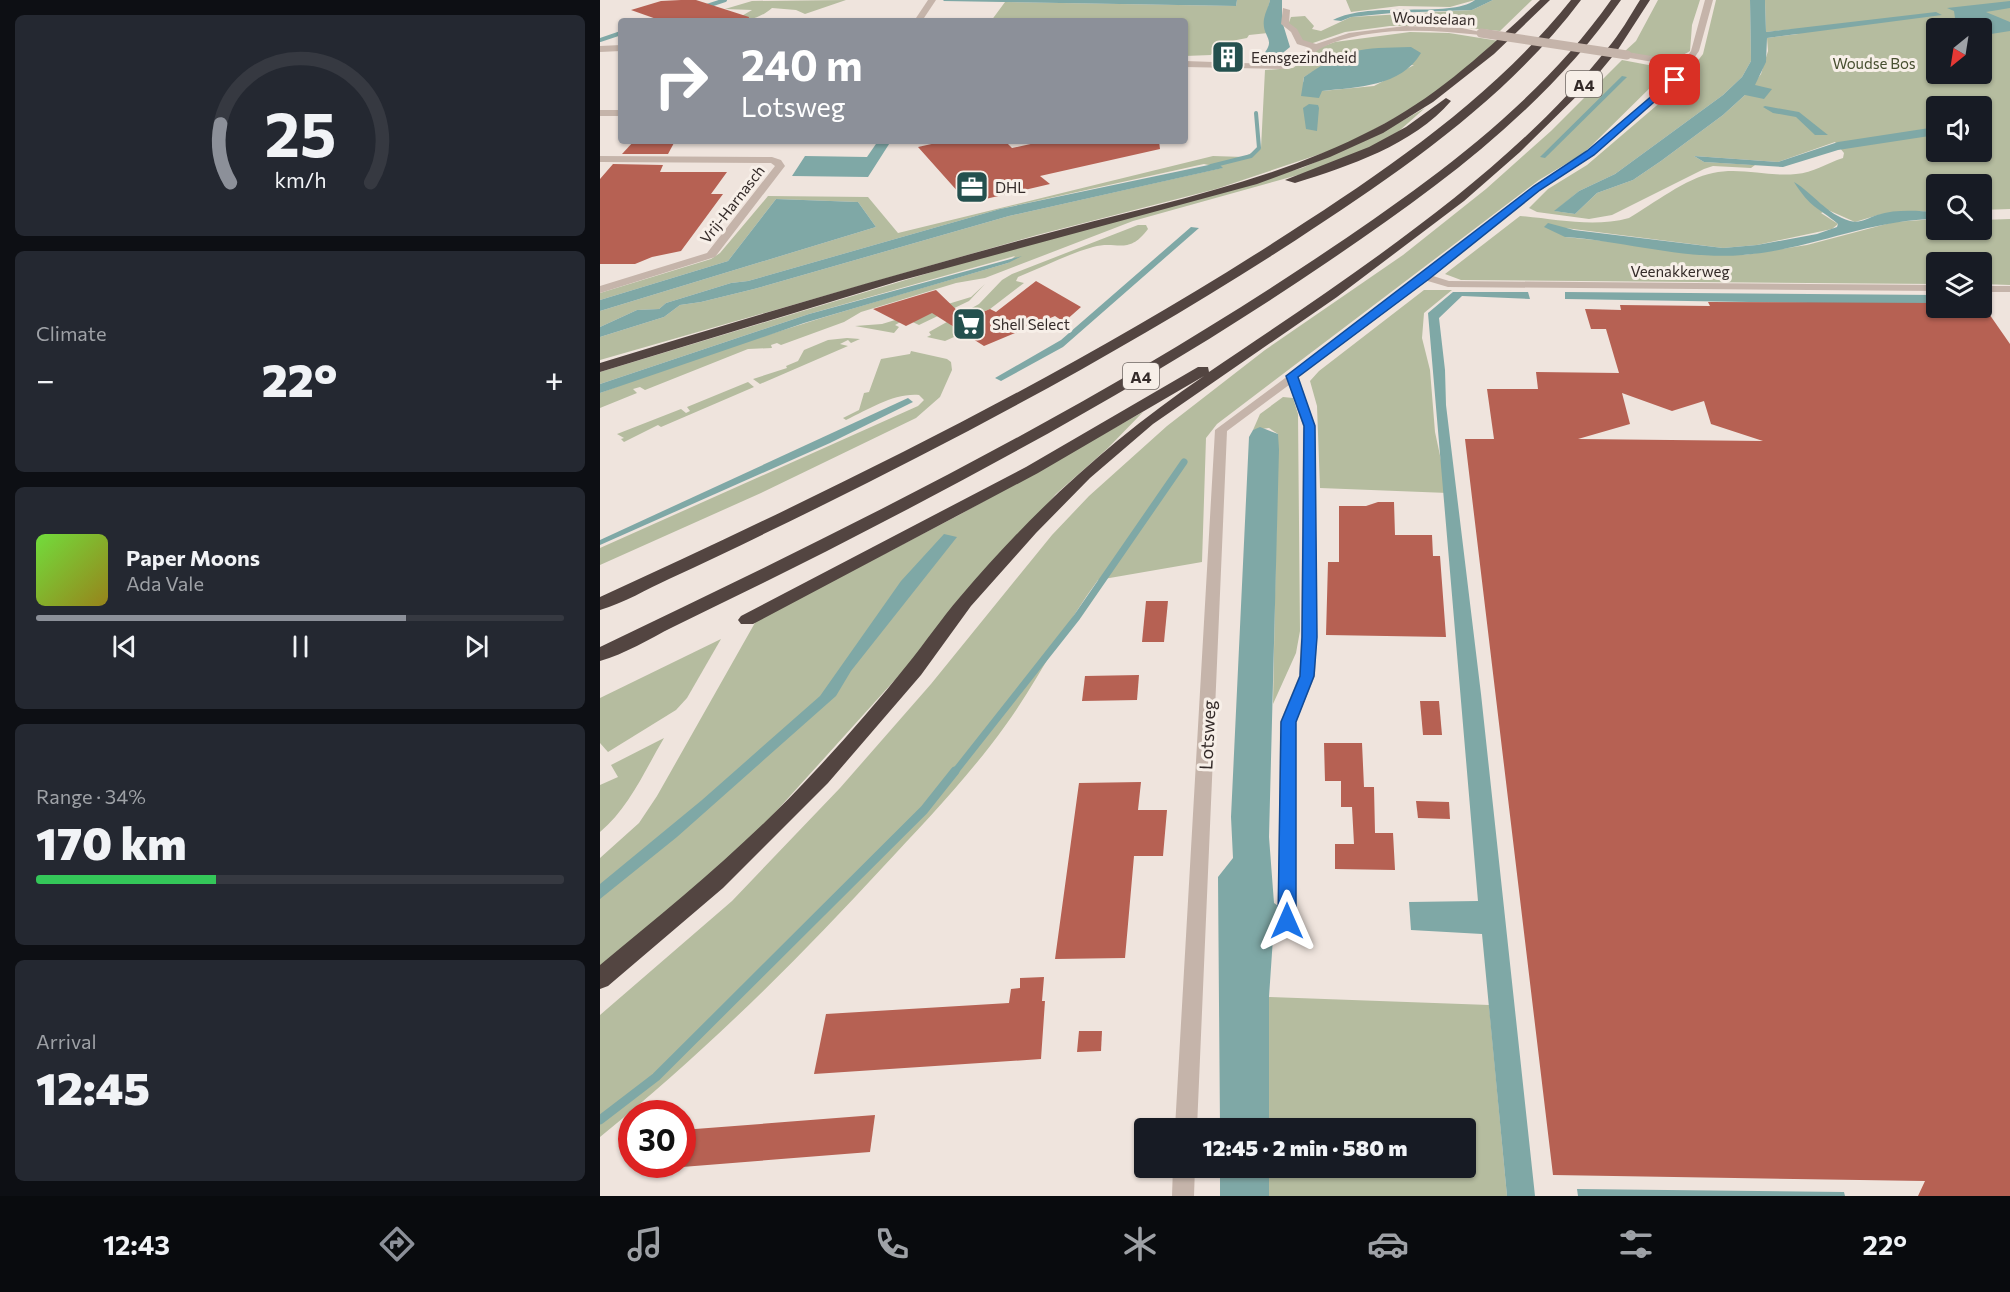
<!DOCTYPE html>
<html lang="en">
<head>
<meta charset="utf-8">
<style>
  :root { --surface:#171b24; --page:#242831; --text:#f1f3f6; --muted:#9ea1a6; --line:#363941; --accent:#8c9099 }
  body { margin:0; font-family:Commissioner,sans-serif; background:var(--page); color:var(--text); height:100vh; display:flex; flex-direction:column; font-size:22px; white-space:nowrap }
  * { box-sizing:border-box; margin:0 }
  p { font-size:20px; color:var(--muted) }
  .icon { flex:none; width:33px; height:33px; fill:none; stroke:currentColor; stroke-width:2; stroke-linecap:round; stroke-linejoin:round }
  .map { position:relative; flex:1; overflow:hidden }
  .side { display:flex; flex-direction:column; gap:15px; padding:15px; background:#0d0f14; width:600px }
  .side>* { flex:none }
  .hud { position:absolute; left:18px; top:18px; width:570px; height:126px; border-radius:6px; box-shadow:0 2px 4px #0004; background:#8c9099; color:#fff; overflow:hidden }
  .needle { width:39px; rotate:210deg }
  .fabs { position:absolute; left:1326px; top:18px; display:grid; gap:12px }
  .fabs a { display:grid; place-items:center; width:66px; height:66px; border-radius:6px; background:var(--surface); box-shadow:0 2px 4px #0004; font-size:30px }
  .speed { position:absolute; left:18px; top:1100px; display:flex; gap:12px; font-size:30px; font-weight:700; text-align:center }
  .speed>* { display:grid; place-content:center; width:78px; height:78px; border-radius:50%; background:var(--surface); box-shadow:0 2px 4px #0004; line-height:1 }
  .speed .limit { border:9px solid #d22; background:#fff; color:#111 }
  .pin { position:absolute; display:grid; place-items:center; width:51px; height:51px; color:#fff; margin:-26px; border-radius:12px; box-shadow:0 3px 9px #0006 }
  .me { position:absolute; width:66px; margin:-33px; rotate:0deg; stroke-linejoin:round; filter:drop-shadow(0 0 4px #0008) }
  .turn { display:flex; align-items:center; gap:21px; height:126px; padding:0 24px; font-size:27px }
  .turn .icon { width:78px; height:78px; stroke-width:2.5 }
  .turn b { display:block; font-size:42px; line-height:51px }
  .big { font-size:45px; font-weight:800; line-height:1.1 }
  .side .widget { flex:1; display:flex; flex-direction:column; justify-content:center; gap:9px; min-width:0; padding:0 21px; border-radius:9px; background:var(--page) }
  .side .dial { align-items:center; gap:0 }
  .dial svg { height:156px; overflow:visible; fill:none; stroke:var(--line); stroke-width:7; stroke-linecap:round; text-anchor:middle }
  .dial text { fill:var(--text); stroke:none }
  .song { display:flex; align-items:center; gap:18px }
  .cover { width:72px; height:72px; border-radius:9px; background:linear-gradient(135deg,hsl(100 70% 55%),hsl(50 70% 35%)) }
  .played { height:6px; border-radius:3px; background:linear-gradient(90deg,var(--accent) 70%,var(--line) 70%) }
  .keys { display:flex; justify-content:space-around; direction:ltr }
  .heat { display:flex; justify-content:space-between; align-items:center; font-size:33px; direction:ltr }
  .charge { height:9px; border-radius:4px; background:linear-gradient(90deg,#34c759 34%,var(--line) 0) }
  .trip { position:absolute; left:534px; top:1118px; width:342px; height:60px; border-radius:6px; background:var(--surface); box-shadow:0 2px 4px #0004; font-weight:800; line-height:60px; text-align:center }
  .tab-bar { display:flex; height:96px; justify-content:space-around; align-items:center; background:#090b0e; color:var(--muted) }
  .tab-bar .icon { width:42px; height:42px }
  .tab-bar .active { color:var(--accent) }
  .tab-bar b { font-size:27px; color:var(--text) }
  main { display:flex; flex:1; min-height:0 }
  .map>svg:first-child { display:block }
</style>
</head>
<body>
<main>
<section class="side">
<div class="widget dial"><svg viewBox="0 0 100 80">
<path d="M14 69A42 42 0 1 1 86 69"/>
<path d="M14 69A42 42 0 0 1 9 39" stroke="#8c9099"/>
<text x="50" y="56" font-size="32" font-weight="700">25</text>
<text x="50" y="72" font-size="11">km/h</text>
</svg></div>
<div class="widget"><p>Climate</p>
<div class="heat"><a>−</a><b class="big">22°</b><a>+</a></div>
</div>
<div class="widget">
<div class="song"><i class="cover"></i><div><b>Paper Moons</b><p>Ada Vale</p></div></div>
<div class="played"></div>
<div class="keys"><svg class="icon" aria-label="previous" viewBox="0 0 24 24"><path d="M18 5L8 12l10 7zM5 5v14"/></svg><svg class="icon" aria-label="pause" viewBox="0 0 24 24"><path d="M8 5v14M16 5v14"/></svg><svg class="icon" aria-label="next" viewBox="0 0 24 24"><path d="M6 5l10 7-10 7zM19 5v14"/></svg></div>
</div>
<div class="widget"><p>Range · 34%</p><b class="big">170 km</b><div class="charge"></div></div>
<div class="widget"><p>Arrival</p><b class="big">12:45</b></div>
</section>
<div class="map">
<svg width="1410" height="1196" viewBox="0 0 1410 1196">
  <rect width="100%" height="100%" fill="#efe4dd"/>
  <g fill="#b5bc9f" fill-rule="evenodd">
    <path d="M246,0l-41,14 -9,-4 -24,-2c-11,10 -25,13 -39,13l19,-11 -27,-1 27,-8z"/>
    <path d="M637,0h33l-6,25 4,8 -19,2 -2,3c-14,3 -28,4 -36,17l-26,1v-35h-194l14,-19 231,4z"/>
    <polygon points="746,0 875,0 850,7 799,6 751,12"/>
    <polygon points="893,0 932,0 900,31 847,26 790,26 745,32 713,43 703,43 688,25 691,17 705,16 714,26 712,29 721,31 751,17 872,10"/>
    <path d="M1058,0h42l-8,25 -2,26c-19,13 -45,4 -66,1l12,-11z"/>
    <path d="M1116,0h34l1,61 -9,16 -19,18 -108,79 -36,17 -24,20 20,3 22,-21 36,-13 28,-19 62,-46 22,-20 16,-21 7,-23 -1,-13 31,-4 -4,-5 -28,3 -1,-32h245v209l-28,1v-26h-46v28l-24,-1 -34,4 -23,7 -27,-12 -7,3 17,11 -6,5 -75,16 -34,3 -158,-20v9l179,18 63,-10 87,-23 42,-3v11h46v-10l28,-1v66l-28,-1v-22h-46v22l-475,-4 -16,-6 75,-58c36,3 73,12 109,2 24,-14 57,-40 84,-45 28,-6 56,4 83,1 17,-1 31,-11 47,-16l1,-5 -9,-11 -57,20 -84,-6 10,6 51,3 -4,3 -38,-2 -9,3 -92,46 -23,4 -52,-7 -8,-4 19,-19 39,-24 103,-88 -3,-2 16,-21zM1336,28h46v46h-46zM1336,106h46v46h-46z"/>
    <path d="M810,32l39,1 50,8 -77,62 -78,43 -128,43 -179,46 -437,125v-23l64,-20 16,-12 21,-3 53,-13 255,-73 213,-48 -18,-4 -204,45 -252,72 -17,2 -65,20 -7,6 -22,1 -37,17v-16l276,-84 -18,-25 -82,-3 -48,62 -128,39v-7l111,-34 9,-6 48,-57 100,1 30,36 315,-77 31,1 17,-9 4,-78 28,-2 28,-21 14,-5zM814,65l-40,21 -52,5 -19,-9 1,-5 8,-5z"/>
    <path d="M1022,60l32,6 10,8 -80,79 -45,27 -322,244 -11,14 -4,124 -104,18c-34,46 -59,99 -93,146 -36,50 -80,96 -122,141 -88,96 -182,188 -283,270v-122l132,-114 108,-113 91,-104 121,-149 37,-39 78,-70 98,-76 138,-95 83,-66 65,-58z"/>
    <path d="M825,108l-26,23 -54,31 -212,59 -148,57 -29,5 -95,29 -17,10 -63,23 -4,-2 -6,2 1,3 -24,1 -103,41 -5,-3 -7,2 4,4 -37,15v-15c134,-51 271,-90 408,-130l7,-7 -206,58 -209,70v-12l415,-125 287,-79 77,-34z"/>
    <path d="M538,225h8l2,4c-20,27 -31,11 -55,18 -25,7 -50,20 -75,30l-2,4 8,2 -34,26 -39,16 12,8 -18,8 -18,-4 4,-2 -2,-3 50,-28 23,-24 10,-6z"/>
    <polygon points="385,284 369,301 319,325 306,319 295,325 299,327 294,333 255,326 282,324 371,297"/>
    <polygon points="824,290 852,290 824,313 822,338 830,370 835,432 848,493 720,488 717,406 710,381 719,371"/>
    <polygon points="247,338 260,339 251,343 248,340 240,344 248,346 160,384 153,379 187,368 186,366 198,361 204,350 228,340"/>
    <path d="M311,351l36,8 4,3 1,8 -12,27 -24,21 -155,75 -161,72v-17l318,-142 6,-6 -5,-5c-26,-2 -49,14 -73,25l-3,-2 16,-8 5,-17 5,-1 12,-33 29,-5z"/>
    <polygon points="148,382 154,387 61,427 58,425 24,442 21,439 24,438 17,434 81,409 86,413 90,411 87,407"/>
    <polygon points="683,397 693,398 698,414 700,631 696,653 673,704 678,434 669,428 653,430 660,414"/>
    <polygon points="543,412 508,448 456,494 320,652 144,847 0,971 0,858 39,823 57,796 156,621 359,515"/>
    <polygon points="121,639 87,698 76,710 8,752 0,743 0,698"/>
    <path d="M64,738c-19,32 -35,70 -64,94v-47l18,-8 -7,-12z"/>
    <polygon points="669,997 889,1005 907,1196 669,1196 669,1167 866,1167 866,1128 669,1128"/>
  </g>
  <g fill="#7fa8a6">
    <polygon points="637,0 636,6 343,1 344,0"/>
    <path d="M670,0h12v21l8,26 -17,14 -14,-2c21,-21 2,-20 5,-40 1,-7 5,-13 6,-19z"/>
    <path d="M875,0h18l-21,10 -80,3 -41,4 -10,4 -8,-1c39,-20 116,-1 142,-20z"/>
    <polygon points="1150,0 1165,0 1166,32 1336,12 1342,15 1167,38 1166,62 1155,85 1172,89 1164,99 1145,95 1123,115 1061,161 1033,180 997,193 975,214 954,211 979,191 1015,174 1123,95 1142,77 1151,61"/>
    <polygon points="1410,1 1410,8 1386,12 1410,22 1410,31 1391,34 1382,42 1382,28 1336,28 1336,35 1331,31 1333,26 1350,22 1355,18 1354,11 1347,8"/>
    <path d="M811,47l10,6c-20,34 -64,34 -99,38l-3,7 -18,-2 3,-19c42,-29 56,-29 107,-30z"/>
    <polygon points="1022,76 1027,77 945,158 940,157"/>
    <polygon points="709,104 718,105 719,108 717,131 706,129 703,108"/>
    <polygon points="1165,106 1199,112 1228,135 1215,135 1196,117 1173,113 1163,107"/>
    <polygon points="1336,127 1336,135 1238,150 1183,167 1104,162 1094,156 1178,162 1238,142"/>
    <polygon points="278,141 291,141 268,177 192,176 205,156 267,157"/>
    <polygon points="618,163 623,168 409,216 154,289 101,302 80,305 64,317 0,337 0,327 37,310 59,309 66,303 131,283 148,281 400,209"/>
    <path d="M1194,182c20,12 32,32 56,39 10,3 18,-3 27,-6 19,-6 40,-4 59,-3v7c-65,0 -127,31 -193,36 -59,5 -119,-14 -178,-18l-21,-10 4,-4 26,7 149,18 34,-3 60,-11 20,-7 1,-3c-21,-18 -27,-15 -44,-42z"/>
    <polygon points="176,199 258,202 276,227 0,311 0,300 128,261"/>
    <polygon points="591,227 599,228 463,347 401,381 395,378 461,340"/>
    <polygon points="422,256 408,263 204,323 0,393 0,384 209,314"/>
    <polygon points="853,292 928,292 930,299 862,296 839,318 845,370 846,405 881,694 935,1196 907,1196 882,934 811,930 809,902 878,901 828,313"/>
    <polygon points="965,292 1336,295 1336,305 965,299"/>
    <polygon points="308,398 313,402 230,443 0,545 0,540"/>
    <polygon points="660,427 678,434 679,450 669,837 674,903 681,908 681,918 674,923 669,997 669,1128 620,1128 618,877 633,858 631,817 649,437 653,430"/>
    <polygon points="344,534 357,537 251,671 236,696 77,837 0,899 0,884 102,800 220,696 301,581"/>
    <rect x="620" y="1167" width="49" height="29"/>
    <polygon points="977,1189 1244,1192 1245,1196 978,1196"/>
  </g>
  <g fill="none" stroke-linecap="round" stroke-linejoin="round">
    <g stroke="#7fa8a6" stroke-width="4">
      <polyline points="104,7 125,0"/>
      <polyline points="0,40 21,33"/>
      <polyline points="611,166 651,156 659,148 656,113"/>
    </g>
    <polyline stroke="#7fa8a6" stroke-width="7" points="354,773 477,617 584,462"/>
    <polyline stroke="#7fa8a6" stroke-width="9" points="0,1120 56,1077 324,810 355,771"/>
  </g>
  <g fill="#b66153" fill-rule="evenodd">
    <polygon points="81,0 96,0 149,17 148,21 62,21 31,10 61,1"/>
    <polygon points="34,141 75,141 68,154 22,154"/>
    <polygon points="345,141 405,141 412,148 444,141 559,141 560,149 440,176 450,184 368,203 318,147"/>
    <polygon points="13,164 63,165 60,172 127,172 111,194 123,194 81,251 52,257 35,264 0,264 0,179"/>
    <polygon points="436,281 481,307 464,322 455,316 384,346 332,313 306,326 273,309 336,290 366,319 390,309 396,312"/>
    <path d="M1108,302l228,1v5h49l25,36v852h-92l7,-15 -372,-6 -88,-736h29l-7,-50h51l-2,-17 83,1 -13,-44h-15l-6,-20 36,1 -1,-5 90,1zM1022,393l50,18 32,-10 7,23 52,17 -185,-2 52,-15z"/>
    <polygon points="778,502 794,502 795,535 832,535 833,556 840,556 846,637 726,635 728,562 739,562 739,506 766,506"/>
    <polygon points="546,601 568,601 564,642 542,642"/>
    <polygon points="539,675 537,700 482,701 485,676"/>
    <polygon points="820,701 839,701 842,735 823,735"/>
    <polygon points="724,743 762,743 764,787 774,787 775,833 793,833 795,870 735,869 735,844 754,844 752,807 741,807 741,781 725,781"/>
    <polygon points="541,782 538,810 567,810 563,856 534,856 525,958 455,959 479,783"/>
    <polygon points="816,801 849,802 850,819 818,818"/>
    <polygon points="444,977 442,1001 445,1001 441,1059 214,1074 226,1014 409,1003 411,989 420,988 420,978"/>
    <polygon points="479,1031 502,1031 501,1051 477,1052"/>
    <polygon points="275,1115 270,1152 82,1167 82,1130"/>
  </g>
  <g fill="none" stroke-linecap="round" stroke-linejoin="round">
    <g fill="#c5b4aa" fill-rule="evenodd">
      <polygon points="328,0 336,0 322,21 314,21"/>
      <path d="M683,8l7,2 -1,13 8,6 6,11 13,4 33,-11 56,-7 57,2 23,5 -4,2c-49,-5 -101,-9 -149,8 -18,7 -31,21 -50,26l-97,-2v-6l86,3c16,-1 26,-8 39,-16l-13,-4 -6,-12 -10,-8z"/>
      <polygon points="21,45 21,51 0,52 0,46"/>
      <polygon points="1027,52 1088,62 1092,65 1088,68 1024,57 1023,55"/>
      <rect x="0" y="110" width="21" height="6"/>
      <polygon points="0,156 172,157 181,160 185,166 115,257 0,293 0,286 107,253 175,166 171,163 0,162"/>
      <polygon points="825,274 829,275 829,279 698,378 715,426 717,637 715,676 696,722 696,921 694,926 687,929 680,926 678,921 680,722 699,676 701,637 703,426 689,385 627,431 597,1128 575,1128 615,430"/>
      <polygon points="573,1167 595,1167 594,1196 572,1196"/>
    </g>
    <g fill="#c5b4aa" fill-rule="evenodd">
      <polygon points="1105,0 1113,0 1099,51 1078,81 994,155 941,190 833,276 849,281 1336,285 1336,291 848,287 821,279 821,275 933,186 988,151 1072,77 1091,51"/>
      <rect x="1382" y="286" width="28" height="6"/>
    </g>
    <g fill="#534541" fill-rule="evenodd">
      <path d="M940,0h10l-56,54 -61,48 -50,31 -53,24 -73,27 -358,97 -299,91v-9c144,-44 288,-87 433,-126 114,-31 236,-53 341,-108 63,-32 115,-81 166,-129z"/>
      <path d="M971,0h10c-75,100 -181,172 -285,240 -154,100 -315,187 -479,268 -49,24 -98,48 -148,71 -22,10 -45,24 -69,31v-13c231,-106 459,-217 673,-354 109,-70 217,-142 298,-243z"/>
      <path d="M1011,0h10c-76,109 -184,188 -292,261 -160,109 -330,202 -502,290 -51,26 -103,51 -154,76 -24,12 -48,27 -73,34v-14c245,-117 489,-237 715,-388 109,-73 220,-151 296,-259z"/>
      <path d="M1040,0h10l-33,51 -24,29 -73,72 -56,49 -127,96 -184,127 -63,54 -54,55 -65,73 -50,69 -93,108 -105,105 -115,98 -8,3v-24c74,-61 150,-123 215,-194 32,-34 63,-70 92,-106 18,-22 34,-46 53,-68 74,-87 150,-157 244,-221l-166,97 -285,151h-12l-3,-4 3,-4 285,-149 172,-100h10l1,5c134,-91 297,-195 398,-323 13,-15 23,-33 33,-49z"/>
      <path d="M846,98l5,3c-38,44 -102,65 -156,82l-10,-3 84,-33 37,-20z"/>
    </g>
    <polyline stroke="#c5b4aa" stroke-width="9" points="881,33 1027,55"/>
  </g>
  <polygon fill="#1a73e8" stroke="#114b97" stroke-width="1.5" points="1073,78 1079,80 994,155 940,190 829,279 698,377 715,426 717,637 714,676 696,722 696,921 693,926 681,926 678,921 681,722 700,676 702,637 704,426 686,376 934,186 987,151"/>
  <defs>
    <symbol id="building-square" viewBox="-11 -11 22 22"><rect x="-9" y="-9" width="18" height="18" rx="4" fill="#24504e" stroke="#f7efe8"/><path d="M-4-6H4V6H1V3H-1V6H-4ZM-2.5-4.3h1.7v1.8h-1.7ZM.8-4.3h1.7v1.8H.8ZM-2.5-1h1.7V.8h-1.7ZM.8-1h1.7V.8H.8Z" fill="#fff"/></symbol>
    <symbol id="office-square" viewBox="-11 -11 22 22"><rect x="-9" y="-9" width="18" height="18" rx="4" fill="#24504e" stroke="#f7efe8"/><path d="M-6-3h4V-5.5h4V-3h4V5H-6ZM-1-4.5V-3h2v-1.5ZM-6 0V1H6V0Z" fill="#fff"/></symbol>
    <symbol id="supermarket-square" viewBox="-11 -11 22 22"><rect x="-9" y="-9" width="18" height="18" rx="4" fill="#24504e" stroke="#f7efe8"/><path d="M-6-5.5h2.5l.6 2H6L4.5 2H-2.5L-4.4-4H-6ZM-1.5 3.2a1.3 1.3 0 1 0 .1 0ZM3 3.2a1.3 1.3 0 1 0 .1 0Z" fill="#fff"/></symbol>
  </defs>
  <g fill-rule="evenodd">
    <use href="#building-square" x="609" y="38" width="38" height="38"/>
    <use href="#office-square" x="353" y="168" width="38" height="38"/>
    <use href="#supermarket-square" x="350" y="305" width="38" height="38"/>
  </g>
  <g text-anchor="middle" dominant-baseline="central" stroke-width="6" stroke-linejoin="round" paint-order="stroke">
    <g font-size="15" fill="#342b29" stroke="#f7efe8">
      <text transform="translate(834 18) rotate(2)">Woudselaan</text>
      <text transform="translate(132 204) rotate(-52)">Vrij-Harnasch</text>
      <text x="1080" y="271">Veenakkerweg</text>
    </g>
    <g font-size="15" fill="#342b29" stroke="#f7efe8" text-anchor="start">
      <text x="651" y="57">Eensgezindheid</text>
      <text x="395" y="187">DHL</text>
      <text x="392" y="324">Shell Select</text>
    </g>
    <g font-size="15" fill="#474f30" stroke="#f7efe8">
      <text x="1274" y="63">Woudse Bos</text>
    </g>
    <g fill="#f7efe8" stroke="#6e6662" stroke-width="1.5">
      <rect x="966" y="71" width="36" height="26" rx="4.5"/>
      <rect x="523" y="363" width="36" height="26" rx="4.5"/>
    </g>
    <g font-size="16" font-weight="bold" fill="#342b29">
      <text x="984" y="84">A4</text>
      <text x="541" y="376">A4</text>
    </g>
    <g font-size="18" fill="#342b29" stroke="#f7efe8">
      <text transform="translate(607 735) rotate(-87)">Lotsweg</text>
    </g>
  </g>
</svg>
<div class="fabs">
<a><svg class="needle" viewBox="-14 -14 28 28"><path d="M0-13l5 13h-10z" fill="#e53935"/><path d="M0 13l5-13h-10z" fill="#9ea1a6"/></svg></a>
<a><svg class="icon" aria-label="sound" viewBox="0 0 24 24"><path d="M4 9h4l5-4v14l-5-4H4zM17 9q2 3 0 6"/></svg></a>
<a><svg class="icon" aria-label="search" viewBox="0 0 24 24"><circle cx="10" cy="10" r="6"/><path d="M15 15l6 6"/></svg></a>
<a><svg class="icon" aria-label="layers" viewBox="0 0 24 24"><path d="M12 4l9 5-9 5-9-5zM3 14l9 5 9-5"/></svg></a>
</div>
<div class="speed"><div class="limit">30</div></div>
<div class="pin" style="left:1075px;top:80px;background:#d93025"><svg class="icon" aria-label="arrive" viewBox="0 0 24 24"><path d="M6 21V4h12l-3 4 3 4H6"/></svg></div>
<svg class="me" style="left:687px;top:921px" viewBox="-20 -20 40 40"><path d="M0-17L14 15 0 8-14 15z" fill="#1a73e8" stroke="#fff" stroke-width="4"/></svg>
<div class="trip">12:45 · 2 min · 580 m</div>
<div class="hud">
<div class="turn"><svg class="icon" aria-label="right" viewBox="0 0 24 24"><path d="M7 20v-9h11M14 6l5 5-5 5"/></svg><div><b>240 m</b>Lotsweg</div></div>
</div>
</div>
</main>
<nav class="tab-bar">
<b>12:43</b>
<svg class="icon active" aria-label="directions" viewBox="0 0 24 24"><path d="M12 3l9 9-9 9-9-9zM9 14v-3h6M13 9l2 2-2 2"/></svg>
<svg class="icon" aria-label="music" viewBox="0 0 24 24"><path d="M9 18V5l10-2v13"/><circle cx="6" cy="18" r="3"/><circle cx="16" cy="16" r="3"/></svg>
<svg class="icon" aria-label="phone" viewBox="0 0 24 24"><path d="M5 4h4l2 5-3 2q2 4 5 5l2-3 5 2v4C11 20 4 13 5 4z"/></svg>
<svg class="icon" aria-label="climate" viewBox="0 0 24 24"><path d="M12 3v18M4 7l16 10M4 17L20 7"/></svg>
<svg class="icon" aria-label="car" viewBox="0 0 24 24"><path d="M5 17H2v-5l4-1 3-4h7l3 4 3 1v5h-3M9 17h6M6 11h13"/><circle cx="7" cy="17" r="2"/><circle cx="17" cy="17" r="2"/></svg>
<svg class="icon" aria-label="filters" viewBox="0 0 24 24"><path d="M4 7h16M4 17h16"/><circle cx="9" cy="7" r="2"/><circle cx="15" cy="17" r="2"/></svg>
<b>22°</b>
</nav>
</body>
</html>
